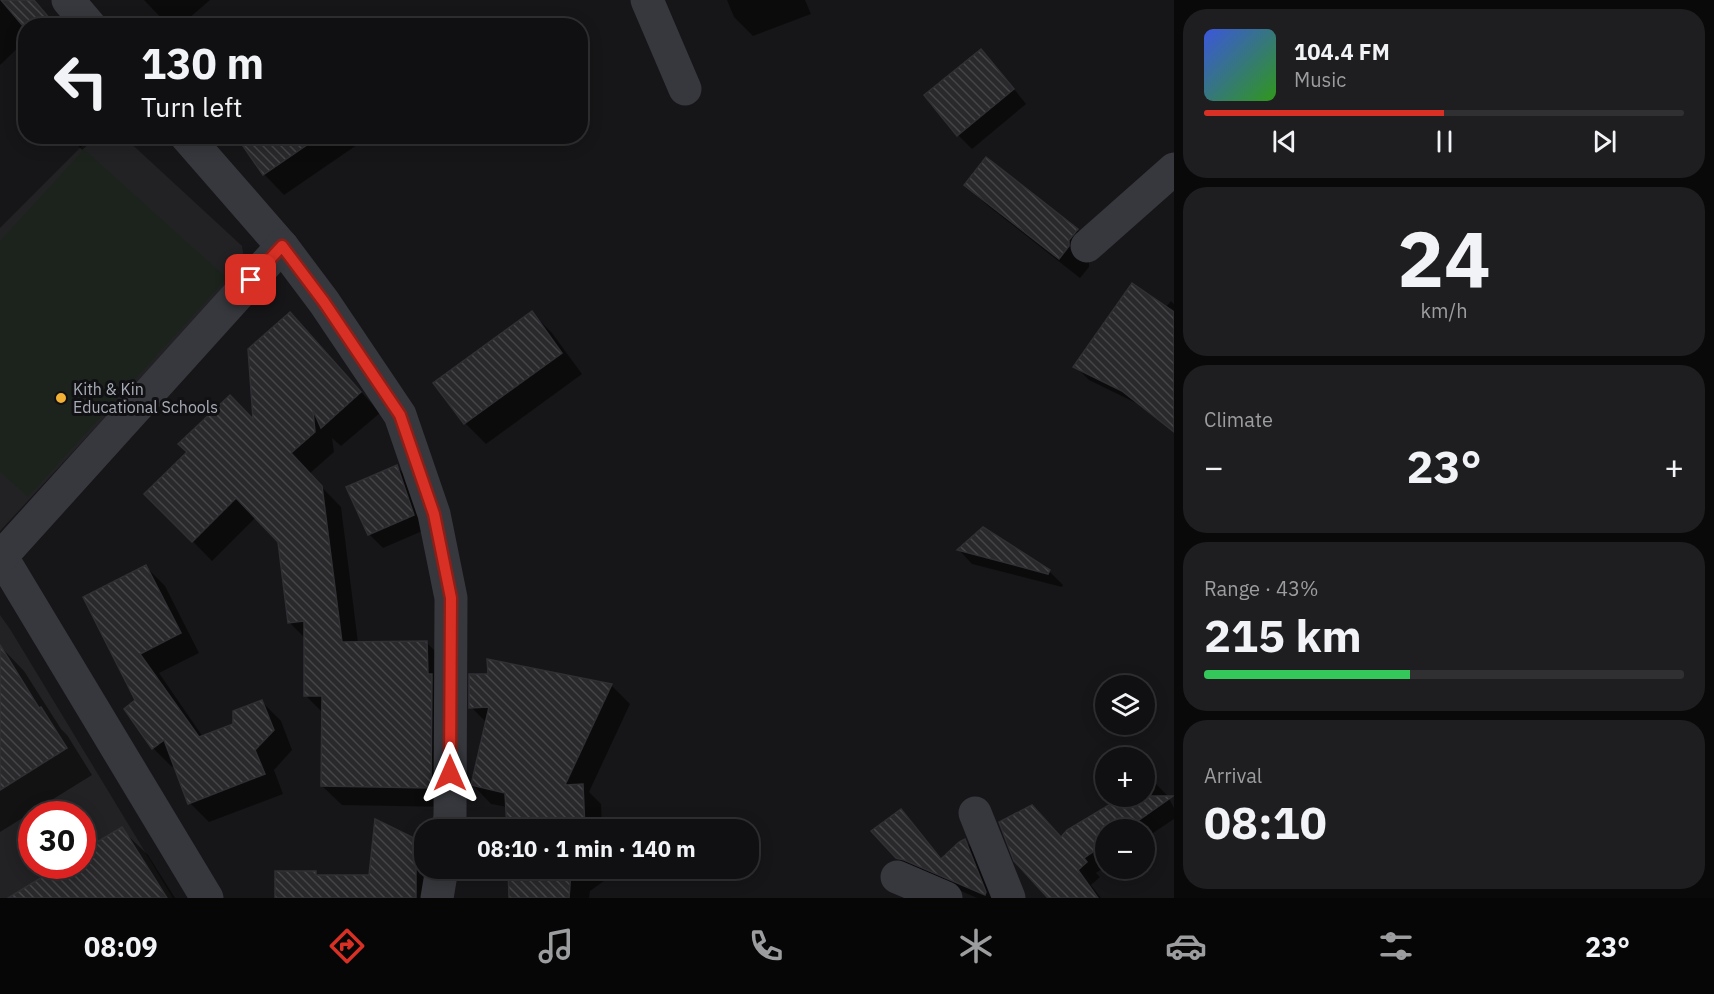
<!DOCTYPE html>
<html lang="en">
<head>
<meta charset="utf-8">
<style>
  :root { --surface:#101012; --page:#1e1e20; --text:#f1f3f6; --muted:#9c9d9f; --line:#303032; --accent:#d93025 }
  body { margin:0; font-family:"IBM Plex Sans",sans-serif; background:var(--page); color:var(--text); height:100vh; display:flex; flex-direction:column; font-size:22px; white-space:nowrap }
  * { box-sizing:border-box; margin:0 }
  p { font-size:20px; color:var(--muted) }
  .icon { flex:none; width:33px; height:33px; fill:none; stroke:currentColor; stroke-width:2; stroke-linecap:round; stroke-linejoin:round }
  .map { position:relative; flex:1; overflow:hidden }
  .panel { display:flex; flex-direction:column; gap:9px; padding:9px; background:#09090a; width:540px }
  .panel>* { flex:none }
  .guide { position:absolute; left:18px; top:18px; width:570px; height:126px; border-radius:24px; box-shadow:0 3px 15px #0003,0 0 0 2px var(--line); background:#101012; color:var(--text); overflow:hidden }
  .fabs { position:absolute; left:1095px; top:675px; display:grid; gap:12px }
  .fabs a { display:grid; place-items:center; width:60px; height:60px; border-radius:50%; background:var(--surface); box-shadow:0 3px 15px #0003,0 0 0 2px var(--line); font-size:30px }
  .speed { position:absolute; left:18px; top:801px; display:flex; gap:12px; font-size:30px; font-weight:700; text-align:center }
  .speed>* { display:grid; place-content:center; width:78px; height:78px; border-radius:50%; background:var(--surface); box-shadow:0 3px 15px #0003,0 0 0 2px var(--line); line-height:1 }
  .speed .limit { border:9px solid #d22; background:#fff; color:#111 }
  .pin { position:absolute; display:grid; place-items:center; width:51px; height:51px; color:#fff; margin:-26px; border-radius:12px; box-shadow:0 3px 9px #0006 }
  .me { position:absolute; width:66px; margin:-33px; rotate:0deg; stroke-linejoin:round; filter:drop-shadow(0 0 4px #0008) }
  .turn { display:flex; align-items:center; gap:21px; height:126px; padding:0 24px; font-size:27px }
  .turn .icon { width:78px; height:78px; stroke-width:2.5 }
  .turn b { display:block; font-size:42px; line-height:51px }
  .big { font-size:45px; font-weight:700; line-height:1.1 }
  .panel .widget { flex:1; display:flex; flex-direction:column; justify-content:center; gap:9px; min-width:0; padding:0 21px; border-radius:24px; background:var(--page) }
  .panel .dial { align-items:center; gap:0 }
  .dial b { font-size:78px; line-height:1 }
  .song { display:flex; align-items:center; gap:18px }
  .cover { width:72px; height:72px; border-radius:9px; background:linear-gradient(135deg,hsl(230 70% 55%),hsl(110 70% 35%)) }
  .played { height:6px; border-radius:3px; background:linear-gradient(90deg,var(--accent) 50%,var(--line) 50%) }
  .keys { display:flex; justify-content:space-around; direction:ltr }
  .heat { display:flex; justify-content:space-between; align-items:center; font-size:33px; direction:ltr }
  .charge { height:9px; border-radius:4px; background:linear-gradient(90deg,#34c759 43%,var(--line) 0) }
  .trip { position:absolute; left:414px; top:819px; width:345px; height:60px; border-radius:24px; background:var(--surface); box-shadow:0 3px 15px #0003,0 0 0 2px var(--line); font-weight:700; line-height:60px; text-align:center }
  .tab-bar { display:flex; height:96px; justify-content:space-around; align-items:center; background:#060607; color:var(--muted) }
  .tab-bar .icon { width:42px; height:42px }
  .tab-bar .current { color:var(--accent) }
  .tab-bar b { font-size:27px; color:var(--text) }
  main { display:flex; flex:1; min-height:0 }
  .map>svg:first-child { display:block }
</style>
</head>
<body>
<main>
<div class="map">
<svg width="1174" height="898" viewBox="0 0 1174 898">
  <defs>
    <pattern id="building-back-hatch" width="6" height="6" patternUnits="userSpaceOnUse" patternTransform="scale(1.5)"><rect width="6" height="6" fill="#29292c"/><path d="M-1 5l2 2M0 0l6 6M5-1l2 2" fill="none" stroke="#454548"/></pattern>
  </defs>
  <rect width="100%" height="100%" fill="#161618"/>
  <g fill="#222225" fill-rule="evenodd">
    <polygon points="91,137 124,137 242,246 245,266 0,531 0,228"/>
    <path d="M0,615l10,14 163,269h-173zM32,814h50v52h-50z"/>
  </g>
  <polygon fill="#1c231d" points="84,149 227,278 28,497 0,472 0,241"/>
  <g fill="#0007">
    <polygon points="0,0 35,0 56,26 26,26 26,40 0,65"/>
    <polygon points="144,0 210,0 180,26 169,26"/>
    <polygon points="727,0 805,0 811,14 753,36 734,17"/>
    <polygon points="981,51 995,65 1026,104 972,149 958,135"/>
    <polygon points="69,136 98,136 82,150"/>
    <polygon points="238,136 370,136 284,195 264,174"/>
    <polygon points="966,185 1077,230 1097,250 1089,260 1089,267 1080,278 987,205"/>
    <polygon points="1171,301 1174,304 1174,433 1138,404 1089,380 1075,366 1165,308"/>
    <polygon points="532,313 552,333 582,374 486,444 465,423 435,383"/>
    <polygon points="290,314 309,333 380,413 341,446 332,438 334,452 309,474 341,507 358,643 427,643 446,662 450,807 342,805 322,786 323,713 306,696 305,638 290,623 280,541 256,517 212,561 146,494 254,422"/>
    <polygon points="397,467 411,481 427,529 383,548 369,534"/>
    <polygon points="959,550 1049,571 1063,585 1062,587 972,564"/>
    <polygon points="146,567 165,586 199,653 159,673 203,737 235,725 262,702 281,721 292,750 274,770 283,794 209,822 190,803 175,765 172,767 153,748 137,701 85,598"/>
    <polygon points="0,646 24,671 61,729 67,735 92,775 0,832"/>
    <polygon points="611,685 630,704 589,792 601,804 602,830 508,830 507,807 491,804 473,785 487,723 471,707"/>
    <polygon points="1153,781 1167,795 1174,808 1174,819 1144,839 1144,830 1106,830 1106,866 1096,873 1100,877 1091,885 1101,898 1050,898 1061,838 1144,796 1144,786"/>
    <polygon points="901,811 914,825 943,860 965,841 979,855 996,898 977,898 920,873 911,872 897,857"/>
    <polygon points="376,821 424,845 424,868 442,868 430,898 277,898 315,873 319,876 371,877"/>
    <polygon points="121,829 148,855 175,898 24,898 20,892 62,866 82,866"/>
    <polygon points="510,868 604,868 604,881 590,891 589,898 511,898"/>
  </g>
  <g fill="url(#building-back-hatch)" stroke="#303034" stroke-width="1.5">
    <polygon points="1,0 34,0 56,26 23,26"/>
    <polygon points="981,49 1014,89 957,136 924,95"/>
    <polygon points="236,136 320,136 263,175"/>
    <polygon points="986,157 1078,229 1069,240 1069,246 1059,259 964,185"/>
    <polygon points="1132,283 1174,312 1174,432 1122,391 1073,367"/>
    <polygon points="532,311 562,353 464,424 433,383"/>
    <polygon points="290,312 361,392 321,428 313,410 315,432 291,453 322,486 342,642 427,641 428,674 432,674 431,788 321,786 322,696 304,696 304,621 288,623 278,542 236,498 192,542 144,494 187,452 178,444 230,395 253,419 248,349"/>
    <polygon points="397,465 414,515 368,535 346,487"/>
    <polygon points="983,527 1050,570 1048,574 957,550"/>
    <polygon points="146,565 181,633 140,654 199,737 233,724 233,711 262,700 274,730 255,750 265,774 188,804 164,740 152,749 124,709 135,700 83,597"/>
    <polygon points="0,645 39,708 41,707 67,748 0,790"/>
    <polygon points="487,659 612,684 565,785 583,784 585,830 507,830 505,793 471,785 489,707 469,708 469,674 488,674"/>
    <polygon points="1124,796 1173,796 1125,830 1106,830 1106,843 1084,858 1087,862 1078,870 1098,898 1048,898 1014,861 999,822 1032,805 1061,837 1067,830"/>
    <polygon points="901,809 941,859 959,842 965,839 986,892 985,895 904,860 896,858 871,831"/>
    <polygon points="375,819 424,843 423,865 416,865 416,898 275,898 275,871 316,871 316,875 369,875"/>
    <polygon points="122,827 167,898 8,898 60,866 82,866 82,851"/>
    <polygon points="508,868 577,868 571,872 569,898 509,898"/>
  </g>
  <g fill="none" stroke-linecap="round" stroke-linejoin="round">
    <g stroke="#37383d" stroke-width="33">
      <polyline points="68,0 90,26"/>
      <polyline points="647,0 685,89"/>
      <polyline points="186,136 282,246 324,302 400,415 434,514 451,598 450,816 448,830"/>
      <polyline points="1087,246 1174,169"/>
      <polyline points="0,554 207,898"/>
      <polyline points="2,556 282,246"/>
      <polyline points="975,813 1009,898"/>
      <polyline points="897,877 946,898"/>
      <polyline points="437,898 442,868"/>
    </g>
  </g>
  <g fill="none" stroke-linecap="round" stroke-linejoin="round">
    <defs>
      <polyline id="route" points="251,280 282,246 324,302 400,415 434,514 451,598 450,773"/>
    </defs>
    <use href="#route" stroke="#8d1f18" stroke-width="15"/>
    <use href="#route" stroke="#d93025" stroke-width="10"/>
  </g>
  <circle fill="#f2b134" stroke="#111113" stroke-width="2" cx="61" cy="398" r="6"/>
  <g text-anchor="middle" dominant-baseline="central" stroke-width="6" stroke-linejoin="round" paint-order="stroke">
    <g font-size="16" fill="#a8adb8" stroke="#111113" text-anchor="start">
      <text x="73" y="389">Kith &amp; Kin<tspan x="73" dy="18">Educational Schools</tspan></text>
    </g>
  </g>
</svg>
<div class="fabs">
<a><svg class="icon" aria-label="layers" viewBox="0 0 24 24"><path d="M12 4l9 5-9 5-9-5zM3 14l9 5 9-5"/></svg></a>
<a>+</a>
<a>−</a>
</div>
<div class="speed"><div class="limit">30</div></div>
<div class="pin" style="left:251px;top:280px;background:#d93025"><svg class="icon" aria-label="arrive" viewBox="0 0 24 24"><path d="M6 21V4h12l-3 4 3 4H6"/></svg></div>
<svg class="me" style="left:450px;top:773px" viewBox="-20 -20 40 40"><path d="M0-17L14 15 0 8-14 15z" fill="#d93025" stroke="#fff" stroke-width="4"/></svg>
<div class="trip">08:10 · 1 min · 140 m</div>
<div class="guide">
<div class="turn"><svg class="icon" aria-label="left" viewBox="0 0 24 24"><path d="M17 20v-9H6M10 6l-5 5 5 5"/></svg><div><b>130 m</b>Turn left</div></div>
</div>
</div>
<section class="panel">
<div class="widget">
<div class="song"><i class="cover"></i><div><b>104.4 FM</b><p>Music</p></div></div>
<div class="played"></div>
<div class="keys"><svg class="icon" aria-label="previous" viewBox="0 0 24 24"><path d="M18 5L8 12l10 7zM5 5v14"/></svg><svg class="icon" aria-label="pause" viewBox="0 0 24 24"><path d="M8 5v14M16 5v14"/></svg><svg class="icon" aria-label="next" viewBox="0 0 24 24"><path d="M6 5l10 7-10 7zM19 5v14"/></svg></div>
</div>
<div class="widget dial"><b>24</b><p>km/h</p></div>
<div class="widget"><p>Climate</p>
<div class="heat"><a>−</a><b class="big">23°</b><a>+</a></div>
</div>
<div class="widget"><p>Range · 43%</p><b class="big">215 km</b><div class="charge"></div></div>
<div class="widget"><p>Arrival</p><b class="big">08:10</b></div>
</section>
</main>
<nav class="tab-bar">
<b>08:09</b>
<svg class="icon current" aria-label="directions" viewBox="0 0 24 24"><path d="M12 3l9 9-9 9-9-9zM9 14v-3h6M13 9l2 2-2 2"/></svg>
<svg class="icon" aria-label="music" viewBox="0 0 24 24"><path d="M9 18V5l10-2v13"/><circle cx="6" cy="18" r="3"/><circle cx="16" cy="16" r="3"/></svg>
<svg class="icon" aria-label="phone" viewBox="0 0 24 24"><path d="M5 4h4l2 5-3 2q2 4 5 5l2-3 5 2v4C11 20 4 13 5 4z"/></svg>
<svg class="icon" aria-label="climate" viewBox="0 0 24 24"><path d="M12 3v18M4 7l16 10M4 17L20 7"/></svg>
<svg class="icon" aria-label="car" viewBox="0 0 24 24"><path d="M5 17H2v-5l4-1 3-4h7l3 4 3 1v5h-3M9 17h6M6 11h13"/><circle cx="7" cy="17" r="2"/><circle cx="17" cy="17" r="2"/></svg>
<svg class="icon" aria-label="filters" viewBox="0 0 24 24"><path d="M4 7h16M4 17h16"/><circle cx="9" cy="7" r="2"/><circle cx="15" cy="17" r="2"/></svg>
<b>23°</b>
</nav>
</body>
</html>
